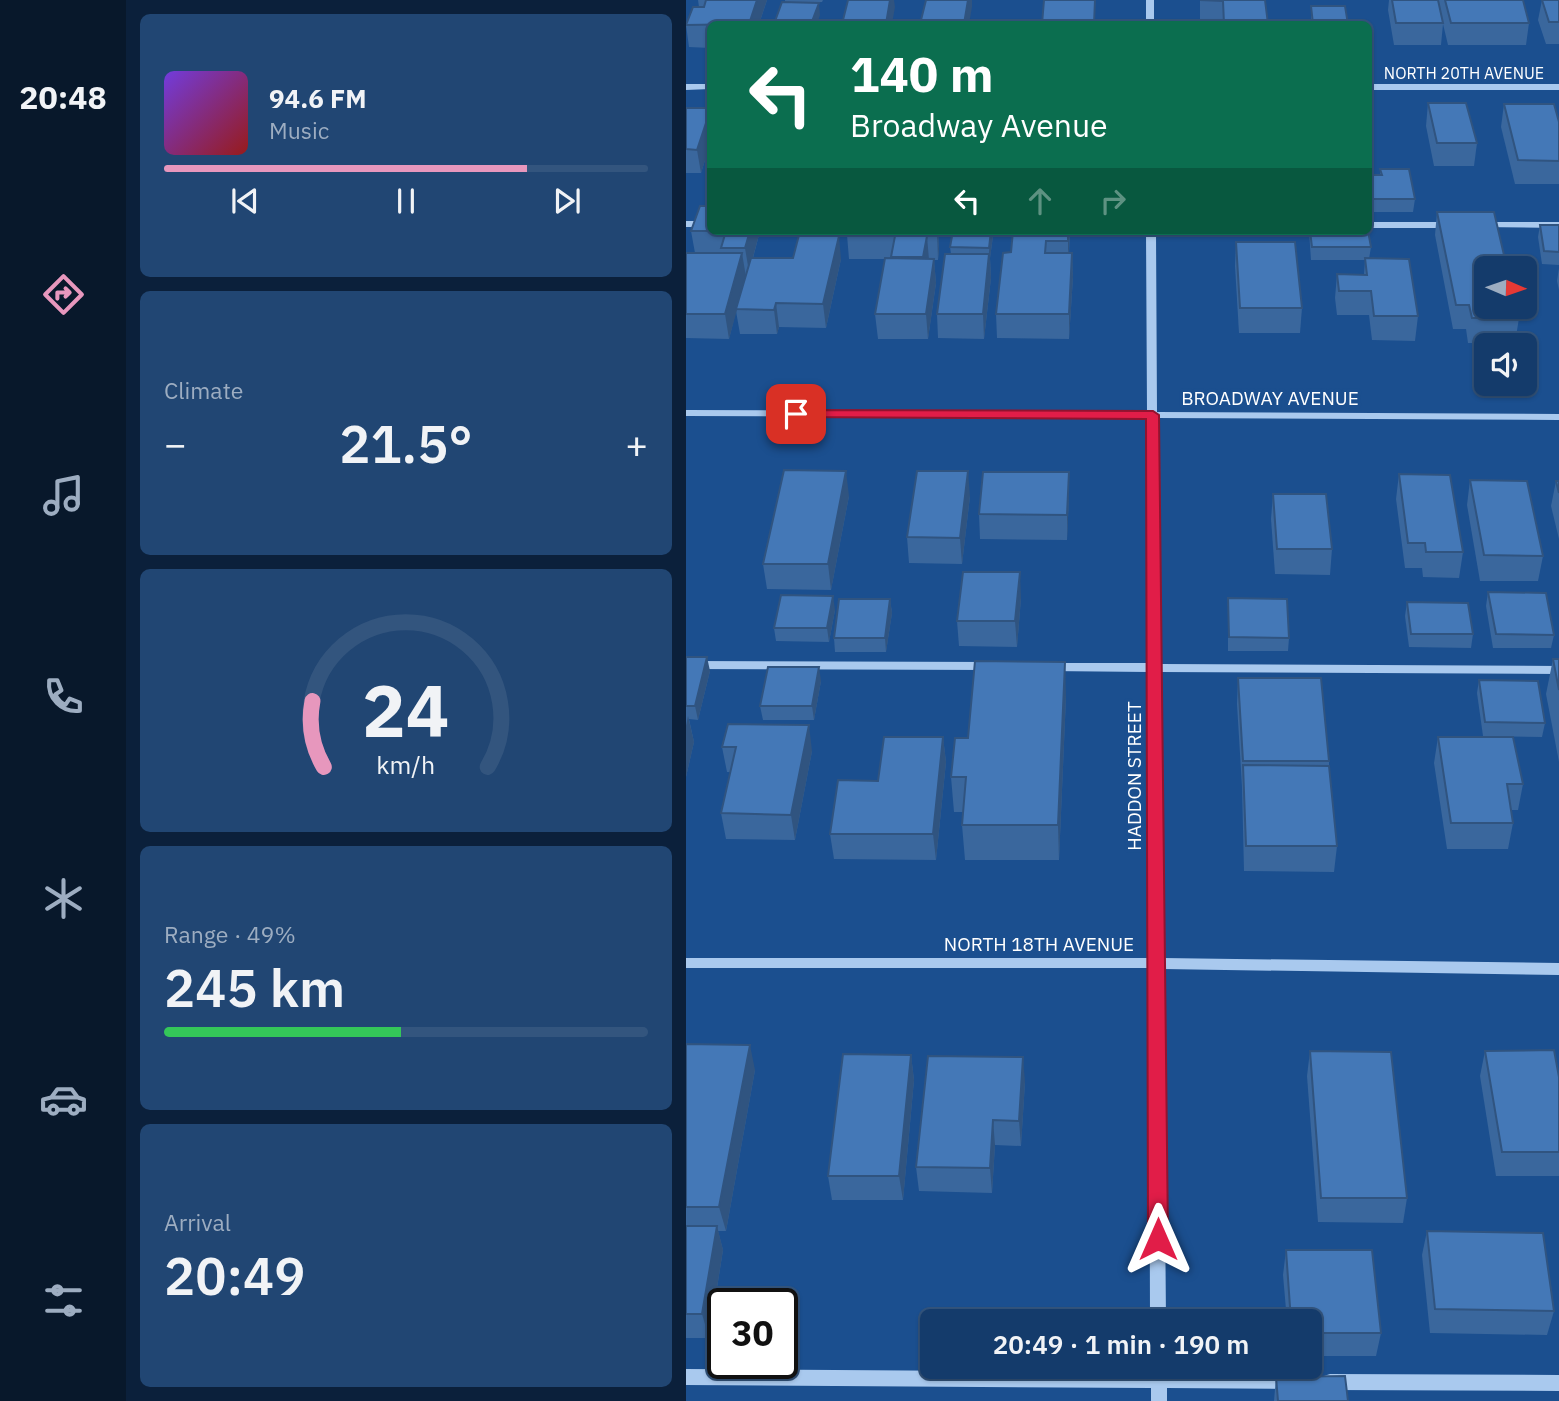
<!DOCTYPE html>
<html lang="en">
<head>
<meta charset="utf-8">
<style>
  :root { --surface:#143b6b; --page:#214673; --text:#f1f3f6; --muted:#9dadc1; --line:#33557e; --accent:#e797bd }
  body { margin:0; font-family:"IBM Plex Sans",sans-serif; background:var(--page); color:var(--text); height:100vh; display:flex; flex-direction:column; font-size:26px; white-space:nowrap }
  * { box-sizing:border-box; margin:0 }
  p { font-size:23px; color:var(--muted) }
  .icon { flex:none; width:38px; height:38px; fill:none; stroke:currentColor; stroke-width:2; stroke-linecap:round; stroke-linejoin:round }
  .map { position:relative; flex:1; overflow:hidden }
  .sheet { display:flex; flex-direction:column; gap:14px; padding:14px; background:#0b203b; width:560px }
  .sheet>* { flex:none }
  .guide { position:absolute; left:21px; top:21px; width:665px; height:214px; border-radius:10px; box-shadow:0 2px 5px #0004,0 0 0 2px var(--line); background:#0b6e4f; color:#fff; overflow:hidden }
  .needle { width:46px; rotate:92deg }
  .controls { position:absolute; left:788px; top:256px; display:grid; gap:14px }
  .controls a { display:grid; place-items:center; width:63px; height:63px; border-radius:10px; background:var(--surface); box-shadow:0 2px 5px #0004,0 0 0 2px var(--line); font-size:35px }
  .speed { position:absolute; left:21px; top:1288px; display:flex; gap:14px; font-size:35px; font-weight:700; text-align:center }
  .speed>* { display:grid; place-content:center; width:91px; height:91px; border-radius:50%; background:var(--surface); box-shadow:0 2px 5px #0004,0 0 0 2px var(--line); line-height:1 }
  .speed .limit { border:4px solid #111; border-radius:10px; background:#fff; color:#111 }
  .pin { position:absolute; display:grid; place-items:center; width:60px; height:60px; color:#fff; margin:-30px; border-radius:14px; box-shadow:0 4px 10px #0006 }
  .me { position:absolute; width:77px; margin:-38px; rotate:0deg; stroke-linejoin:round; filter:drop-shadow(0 0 5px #0008) }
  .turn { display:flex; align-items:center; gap:24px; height:147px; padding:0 28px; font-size:32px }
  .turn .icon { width:91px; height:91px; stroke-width:2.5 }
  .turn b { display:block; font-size:49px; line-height:60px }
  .lanes { display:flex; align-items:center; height:66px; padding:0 28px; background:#0003; justify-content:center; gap:35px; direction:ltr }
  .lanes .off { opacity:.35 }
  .big { font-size:52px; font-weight:600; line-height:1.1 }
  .sheet .tile { flex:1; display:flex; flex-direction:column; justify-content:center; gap:10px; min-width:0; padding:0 24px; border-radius:10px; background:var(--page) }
  .sheet .dial { align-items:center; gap:0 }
  .dial svg { height:182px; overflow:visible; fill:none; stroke:var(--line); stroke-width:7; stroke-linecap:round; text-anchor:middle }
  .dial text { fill:var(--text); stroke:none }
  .song { display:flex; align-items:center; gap:21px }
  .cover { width:84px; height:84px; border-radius:10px; background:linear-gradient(135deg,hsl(260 70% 55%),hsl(0 70% 35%)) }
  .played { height:7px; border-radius:4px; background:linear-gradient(90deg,var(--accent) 75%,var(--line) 75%) }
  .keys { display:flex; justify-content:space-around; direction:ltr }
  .heat { display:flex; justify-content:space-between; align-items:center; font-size:38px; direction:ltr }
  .charge { height:10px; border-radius:5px; background:linear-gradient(90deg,#34c759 49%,var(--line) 0) }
  .trip { position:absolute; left:234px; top:1309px; width:402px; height:70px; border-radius:10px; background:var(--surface); box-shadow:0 2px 5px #0004,0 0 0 2px var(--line); font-weight:600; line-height:70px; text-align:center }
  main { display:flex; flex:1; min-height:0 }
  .tab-bar { display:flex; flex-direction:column; width:126px; justify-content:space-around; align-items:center; background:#08182b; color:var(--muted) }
  .tab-bar .icon { width:49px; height:49px }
  .tab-bar .active { color:var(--accent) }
  .tab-bar b { font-size:32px; color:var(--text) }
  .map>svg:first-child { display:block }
</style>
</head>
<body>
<main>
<nav class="tab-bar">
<b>20:48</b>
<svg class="icon active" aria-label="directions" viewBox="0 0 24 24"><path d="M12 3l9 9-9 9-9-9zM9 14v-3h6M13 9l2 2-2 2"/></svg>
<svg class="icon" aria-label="music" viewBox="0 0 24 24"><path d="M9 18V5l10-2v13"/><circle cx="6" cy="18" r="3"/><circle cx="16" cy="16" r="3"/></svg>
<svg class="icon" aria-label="phone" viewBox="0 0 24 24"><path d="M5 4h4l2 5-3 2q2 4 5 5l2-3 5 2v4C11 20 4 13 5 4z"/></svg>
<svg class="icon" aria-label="climate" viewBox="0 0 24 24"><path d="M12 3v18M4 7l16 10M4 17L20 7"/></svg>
<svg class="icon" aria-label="car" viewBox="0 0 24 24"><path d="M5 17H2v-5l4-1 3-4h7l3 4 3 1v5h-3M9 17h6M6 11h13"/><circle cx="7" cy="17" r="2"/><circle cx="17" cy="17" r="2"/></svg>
<svg class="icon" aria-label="filters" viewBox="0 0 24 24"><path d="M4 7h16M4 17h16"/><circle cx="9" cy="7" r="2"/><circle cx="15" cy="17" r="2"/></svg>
</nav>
<section class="sheet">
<div class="tile">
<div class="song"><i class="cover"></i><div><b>94.6 FM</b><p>Music</p></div></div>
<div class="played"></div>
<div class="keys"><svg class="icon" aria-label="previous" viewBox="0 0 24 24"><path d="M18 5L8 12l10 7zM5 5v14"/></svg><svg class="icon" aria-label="pause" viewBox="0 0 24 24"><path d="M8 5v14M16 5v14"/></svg><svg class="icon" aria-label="next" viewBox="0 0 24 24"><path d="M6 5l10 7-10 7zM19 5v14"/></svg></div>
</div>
<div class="tile"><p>Climate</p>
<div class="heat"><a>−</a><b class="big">21.5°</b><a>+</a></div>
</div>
<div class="tile dial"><svg viewBox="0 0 100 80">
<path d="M14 69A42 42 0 1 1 86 69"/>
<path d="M14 69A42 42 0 0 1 9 40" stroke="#e797bd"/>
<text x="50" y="56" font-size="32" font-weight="700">24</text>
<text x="50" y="72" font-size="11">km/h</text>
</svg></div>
<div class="tile"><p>Range · 49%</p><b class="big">245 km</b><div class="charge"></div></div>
<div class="tile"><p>Arrival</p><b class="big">20:49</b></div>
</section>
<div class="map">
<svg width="873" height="1401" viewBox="0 0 873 1401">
  <rect width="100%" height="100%" fill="#1b4f8f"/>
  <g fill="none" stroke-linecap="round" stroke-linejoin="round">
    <g fill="#a9c9ee" fill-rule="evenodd">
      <rect x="460" y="0" width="8" height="24"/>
      <polygon points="0,84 24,84 24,89 0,90"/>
      <rect x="682" y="84" width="191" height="6"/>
      <rect x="0" y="221" width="24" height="6"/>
      <polygon points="682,222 766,222 771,225 766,228 682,228"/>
      <polygon points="795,222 873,222 873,228 792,227 790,225"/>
      <polygon points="460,231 470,231 471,412 873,414 873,420 471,418 474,664 873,666 873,674 474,672 477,958 873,963 873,975 477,969 480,1321 464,1321 463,968 0,968 0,958 463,958 462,672 362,671 356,667 362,663 462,663 461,418 0,416 0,410 461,412"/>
      <polygon points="0,661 306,662 312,666 306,670 0,669"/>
      <polygon points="465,1367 481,1367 481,1372 605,1373 611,1375 613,1381 611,1387 605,1389 481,1388 481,1401 465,1401 465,1388 0,1385 0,1369 465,1372"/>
      <polygon points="644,1374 873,1375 873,1391 644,1390 638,1388 636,1382 638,1376"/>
    </g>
  </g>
  <g fill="#3a679d">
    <polygon points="12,0 81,0 73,24 24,24 24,48 3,47 0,25 13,7"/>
    <polygon points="99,0 137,0 136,2 99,2"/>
    <polygon points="514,0 579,0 582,24 536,24 536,22 514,22"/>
    <polygon points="703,0 837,0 843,23 840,45 762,45 757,24 755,45 708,45 702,10"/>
    <polygon points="856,0 873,0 873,44 860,44 852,20"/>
    <polygon points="625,6 662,24 625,24"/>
    <polygon points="742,103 791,143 788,166 748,166 740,126"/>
    <polygon points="818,104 873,122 873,184 829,184 815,127"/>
    <polygon points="0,108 24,108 24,144 15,173 0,173"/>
    <polygon points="694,169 729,199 727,212 682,212 682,175 694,175"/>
    <polygon points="751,212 833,318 829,343 782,343 780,329 767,329 749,235"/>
    <polygon points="854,225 873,225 873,265 856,264 852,237"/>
    <polygon points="5,231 74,231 67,258 155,259 140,328 93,327 91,334 54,334 50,311 43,339 0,338 0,254 9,253"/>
    <polygon points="252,231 253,249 252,260 248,260 250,283 242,339 192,339 189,314 199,259 163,259 161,235"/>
    <polygon points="384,231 383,253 386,253 387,277 383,339 311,338 310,314 325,252"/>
    <polygon points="623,231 682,231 685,247 683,259 732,316 729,341 686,340 683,315 651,315 649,298 651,274 678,275 679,260 625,260"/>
    <polygon points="307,236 304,258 305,278 298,339 252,338 251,314 265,254 264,247"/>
    <polygon points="550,242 616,308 614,333 553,333 549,266"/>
    <polygon points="873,268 873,290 871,281"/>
    <polygon points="713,474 777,552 773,578 737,577 736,568 719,568 710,499"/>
    <polygon points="784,480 857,556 852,581 794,581 781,505"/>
    <polygon points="870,481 873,481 873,539 865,506"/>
    <polygon points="587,494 646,549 644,575 589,574 585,519"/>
    <polygon points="163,496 145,590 81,589 77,564"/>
    <polygon points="284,496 276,564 223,563 221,537"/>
    <polygon points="383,497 381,540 294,539 293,514"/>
    <polygon points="802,592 868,635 865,648 807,648 800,606"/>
    <polygon points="335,598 331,647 273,646 271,621"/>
    <polygon points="542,598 603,638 602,651 542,651"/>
    <polygon points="204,599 206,613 200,652 149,652 148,638"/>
    <polygon points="721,602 787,634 785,648 723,647 719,616"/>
    <polygon points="149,610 143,642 90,641 88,628"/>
    <polygon points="0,657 24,671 12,720 3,719 8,742 0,777"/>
    <polygon points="867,659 873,659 873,762 860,694"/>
    <polygon points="552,678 643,761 643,766 651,846 648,872 558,871 556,787 551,704"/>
    <polygon points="793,680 859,723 856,737 797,736 791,693"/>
    <polygon points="135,681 128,720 77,720 74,706"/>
    <polygon points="380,697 373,860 279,860 276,825 277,812 268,812 265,777 282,738"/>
    <polygon points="257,737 260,762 250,860 148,859 144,834 192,781"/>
    <polygon points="752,737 837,784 832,810 825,810 827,823 822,849 761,849 748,763"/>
    <polygon points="36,747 126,751 109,840 40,839 35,813 45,772 41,772"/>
    <polygon points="0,1044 69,1070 40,1231 32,1231 37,1250 23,1338 0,1338"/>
    <polygon points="624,1051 721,1198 717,1223 632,1222 621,1076"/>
    <polygon points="799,1051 873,1077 873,1176 810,1176 794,1076"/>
    <polygon points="225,1055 228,1080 217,1200 146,1200 142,1176"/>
    <polygon points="339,1082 335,1146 309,1145 306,1193 233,1191 230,1167"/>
    <polygon points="741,1231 868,1311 861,1335 744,1333 736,1255"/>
    <polygon points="600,1250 695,1333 690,1356 625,1356 625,1321 601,1321 597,1275"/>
    <polygon points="590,1377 662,1401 588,1401"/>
  </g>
  <g fill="#305480">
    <polygon points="71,0 81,0 73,24 63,24"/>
    <polygon points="204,0 208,0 209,7 206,24 200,24"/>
    <polygon points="282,0 286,0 286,7 283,24 278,24"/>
    <polygon points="133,3 134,15 131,24 125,24"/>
    <polygon points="24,111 24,144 15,173 11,150"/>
    <polygon points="64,231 74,231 63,272 59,248"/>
    <polygon points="251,231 252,231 253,249 252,260"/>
    <polygon points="305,231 306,231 307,236 304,258 305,278 298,339 297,314"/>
    <polygon points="382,231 384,231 382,265"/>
    <polygon points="153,236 155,259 140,328 137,304"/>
    <polygon points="241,236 243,260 239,281 237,257"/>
    <polygon points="56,253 60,277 43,339 39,314"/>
    <polygon points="386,253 387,277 383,339 383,314"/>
    <polygon points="248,259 250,283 242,339 240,314"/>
    <polygon points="90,303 93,327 91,334 88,310"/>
    <polygon points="160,471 163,496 145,590 142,564"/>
    <polygon points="282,471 284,496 276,564 274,538"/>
    <polygon points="383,472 383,497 381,540 381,515"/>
    <polygon points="334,572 335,598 331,647 329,621"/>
    <polygon points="147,596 149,610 143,642 141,628"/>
    <polygon points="204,599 206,613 200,652 199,638"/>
    <polygon points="21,657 24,671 12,720 9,706"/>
    <polygon points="379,662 380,697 373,860 372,825"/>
    <polygon points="133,667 135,681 128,720 126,706"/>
    <polygon points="2,716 8,742 0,777 0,726"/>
    <polygon points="123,725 126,751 109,840 105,815"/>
    <polygon points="257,737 260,762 250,860 247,834"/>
    <polygon points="64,1045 69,1070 40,1231 33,1207"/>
    <polygon points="225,1055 228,1080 217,1200 213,1176"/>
    <polygon points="337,1057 339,1082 335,1146 333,1121"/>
    <polygon points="307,1120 309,1145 306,1193 304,1168"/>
    <polygon points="31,1226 37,1250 23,1338 16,1314"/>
  </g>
  <g fill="#4478b7" stroke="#305480" stroke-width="2">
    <polygon points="20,0 71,0 63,24 0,25 7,7 18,7"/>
    <polygon points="162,0 204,0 200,24 156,24"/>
    <polygon points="240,0 282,0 278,24 234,24"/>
    <polygon points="358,0 409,0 408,24 356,24"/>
    <polygon points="514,0 579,0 582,24 538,24 537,1"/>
    <polygon points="706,0 752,0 757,23 710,23"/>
    <polygon points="759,0 837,0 843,23 765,23"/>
    <polygon points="856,0 873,0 873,22 863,22"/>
    <polygon points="96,2 133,3 125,24 88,24"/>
    <polygon points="625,6 659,6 662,24 627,24"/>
    <polygon points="742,103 780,103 791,143 751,143"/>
    <polygon points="818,104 868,104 873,122 873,161 832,160"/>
    <polygon points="0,108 24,108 24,111 11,150 0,149"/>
    <polygon points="694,169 723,169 729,199 682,199 682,175 696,175"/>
    <polygon points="14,206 24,206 24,231 64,231 59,248 35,248 40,231 5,231"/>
    <polygon points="751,212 808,212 821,268 800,268 800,306 830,306 833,318 786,318 783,305 770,305"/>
    <polygon points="854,225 873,225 873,252 858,251"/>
    <polygon points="162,231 251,231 250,236 241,236 237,257 205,257 209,236 161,235"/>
    <polygon points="267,231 305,231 303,248 264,247"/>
    <polygon points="327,231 382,231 382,241 360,241 359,253 386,253 383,314 310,314 317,253 325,252"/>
    <polygon points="624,231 682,231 685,247 626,247"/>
    <polygon points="113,235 153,236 137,304 90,303 88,310 50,309 65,258 107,258"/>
    <polygon points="550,242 609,242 616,308 554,308"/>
    <polygon points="0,253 56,253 39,314 0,314"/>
    <polygon points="259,254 303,254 297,314 251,314"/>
    <polygon points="199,258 248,259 240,314 189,314"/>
    <polygon points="679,258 723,259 732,316 688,316 685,291 653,291 651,274 681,275"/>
    <polygon points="98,470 160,471 142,564 77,564"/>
    <polygon points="231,471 282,471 274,538 221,537"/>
    <polygon points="297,472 383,472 381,515 293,514"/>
    <polygon points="713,474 764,475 777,552 740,552 739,543 722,543"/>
    <polygon points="784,480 841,481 857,556 798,555"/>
    <polygon points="870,481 873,481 873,493"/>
    <polygon points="587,494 640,494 646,549 591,549"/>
    <polygon points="277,572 334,572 329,621 271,621"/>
    <polygon points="802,592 860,593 868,635 810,634"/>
    <polygon points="95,595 147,596 141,628 88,628"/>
    <polygon points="542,598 601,599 603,638 543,637"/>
    <polygon points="153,599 204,599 199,638 148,638"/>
    <polygon points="721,602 782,603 787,634 725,634"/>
    <polygon points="0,657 21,657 9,706 0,706"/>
    <polygon points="867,659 873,659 873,690"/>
    <polygon points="289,661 379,662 372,825 276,825 280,777 265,777 269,738 282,738"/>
    <polygon points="82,667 133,667 126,706 74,706"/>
    <polygon points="552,678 635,678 643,761 557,761"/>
    <polygon points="793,680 852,681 859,723 799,722"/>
    <polygon points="42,724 123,725 105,815 35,813 50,747 36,747"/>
    <polygon points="198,737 257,737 247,834 144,834 152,780 192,781"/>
    <polygon points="752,737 827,737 837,784 821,784 827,823 765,823"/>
    <polygon points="557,765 643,766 651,846 560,846"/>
    <polygon points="0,1044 64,1045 33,1207 0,1207"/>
    <polygon points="868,1050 873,1077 873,1152 816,1152 799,1051"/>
    <polygon points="624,1051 705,1052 721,1198 635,1198"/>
    <polygon points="157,1054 225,1055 213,1176 142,1176"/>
    <polygon points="242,1056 337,1057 333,1121 307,1120 304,1168 230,1167"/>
    <polygon points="0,1226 31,1226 16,1314 0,1314"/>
    <polygon points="741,1231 857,1233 868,1311 749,1309"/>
    <polygon points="600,1250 686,1250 695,1333 625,1333 625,1321 605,1321"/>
    <polygon points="659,1376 662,1401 592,1401 590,1377"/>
  </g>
  <polygon fill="#e11d48" stroke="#92132f" stroke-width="2" points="110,410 467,411 473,415 482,1239 479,1245 472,1248 465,1245 462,1239 460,419 105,417 103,414"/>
  <g text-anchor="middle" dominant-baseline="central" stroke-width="7" stroke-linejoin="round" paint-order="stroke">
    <g font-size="16" fill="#fff" stroke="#1b4f8f">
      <text x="778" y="73">NORTH 20TH AVENUE</text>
    </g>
    <g font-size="19" fill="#fff" stroke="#1b4f8f">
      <text x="584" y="398">BROADWAY AVENUE</text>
      <text transform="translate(448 776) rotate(-90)">HADDON STREET</text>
      <text x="353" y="944">NORTH 18TH AVENUE</text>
    </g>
  </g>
</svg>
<div class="controls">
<a><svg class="needle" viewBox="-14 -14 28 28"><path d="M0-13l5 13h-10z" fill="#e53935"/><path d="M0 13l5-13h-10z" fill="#9dadc1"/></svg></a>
<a><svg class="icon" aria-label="sound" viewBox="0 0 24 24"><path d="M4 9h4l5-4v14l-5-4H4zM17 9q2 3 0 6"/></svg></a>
</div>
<div class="speed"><div class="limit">30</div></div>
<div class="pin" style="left:110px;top:414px;background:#d93025"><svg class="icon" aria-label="arrive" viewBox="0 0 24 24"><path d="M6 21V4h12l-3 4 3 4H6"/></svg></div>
<svg class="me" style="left:472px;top:1239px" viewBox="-20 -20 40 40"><path d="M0-17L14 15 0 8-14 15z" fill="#e11d48" stroke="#fff" stroke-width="4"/></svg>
<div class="trip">20:49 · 1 min · 190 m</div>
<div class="guide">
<div class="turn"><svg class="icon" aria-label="left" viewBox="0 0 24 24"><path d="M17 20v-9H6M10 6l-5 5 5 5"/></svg><div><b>140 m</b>Broadway Avenue</div></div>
<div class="lanes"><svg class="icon" aria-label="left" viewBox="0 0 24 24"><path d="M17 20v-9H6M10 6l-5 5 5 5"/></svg><svg class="icon off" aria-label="ahead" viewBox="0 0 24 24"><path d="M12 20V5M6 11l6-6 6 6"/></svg><svg class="icon off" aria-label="right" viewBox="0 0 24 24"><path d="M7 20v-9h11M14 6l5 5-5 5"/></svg></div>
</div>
</div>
</main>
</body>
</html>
